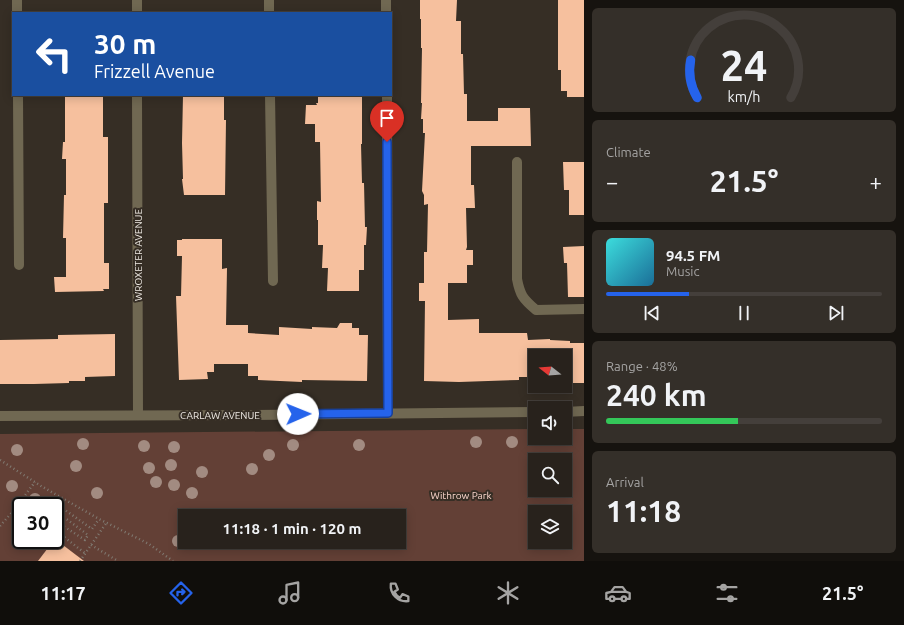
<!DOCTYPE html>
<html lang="en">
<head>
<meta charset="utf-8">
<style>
  :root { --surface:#28221c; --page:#342f29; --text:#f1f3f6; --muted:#a5a4a3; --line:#443f3b; --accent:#2563eb }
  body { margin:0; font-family:Ubuntu,sans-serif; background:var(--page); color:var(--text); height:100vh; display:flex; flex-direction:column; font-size:15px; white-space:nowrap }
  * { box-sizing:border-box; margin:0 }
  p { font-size:13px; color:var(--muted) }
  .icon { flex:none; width:22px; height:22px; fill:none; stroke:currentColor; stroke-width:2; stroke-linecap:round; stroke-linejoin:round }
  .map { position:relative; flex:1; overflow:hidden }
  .panel { display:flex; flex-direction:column; gap:8px; padding:8px; background:#16130f; width:320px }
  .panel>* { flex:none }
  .top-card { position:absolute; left:12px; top:12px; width:380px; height:84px; border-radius:0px; box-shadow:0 2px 10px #0003,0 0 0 1px var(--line); background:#1a4fa0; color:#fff; overflow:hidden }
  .needle { width:26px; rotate:287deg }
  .buttons { position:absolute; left:528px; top:349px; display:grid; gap:8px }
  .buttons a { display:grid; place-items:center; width:44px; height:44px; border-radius:0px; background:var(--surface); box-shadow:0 2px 10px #0003,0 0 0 1px var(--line); font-size:20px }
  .speed { position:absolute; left:12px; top:497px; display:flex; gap:8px; font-size:20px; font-weight:700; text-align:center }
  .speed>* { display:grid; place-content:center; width:52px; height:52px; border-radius:50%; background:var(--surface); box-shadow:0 2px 10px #0003,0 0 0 1px var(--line); line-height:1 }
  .speed .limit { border:2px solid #111; border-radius:6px; background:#fff; color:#111 }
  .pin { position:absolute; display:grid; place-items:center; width:34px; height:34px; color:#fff; margin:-41px -17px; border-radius:50% 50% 50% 0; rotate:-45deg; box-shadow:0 0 4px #0007 }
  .pin .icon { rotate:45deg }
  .me { position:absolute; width:44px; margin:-22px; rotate:89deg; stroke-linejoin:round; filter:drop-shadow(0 0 3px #0008) }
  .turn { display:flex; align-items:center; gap:14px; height:84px; padding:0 16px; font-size:18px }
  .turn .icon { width:52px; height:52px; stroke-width:2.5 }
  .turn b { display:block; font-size:28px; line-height:34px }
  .big { font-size:30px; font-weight:700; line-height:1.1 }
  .panel .widget { flex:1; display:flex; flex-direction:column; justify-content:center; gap:6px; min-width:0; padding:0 14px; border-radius:6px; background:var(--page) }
  .panel .dial { align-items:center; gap:0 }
  .dial svg { height:104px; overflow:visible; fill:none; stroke:var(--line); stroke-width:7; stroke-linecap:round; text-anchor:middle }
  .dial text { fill:var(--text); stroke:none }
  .song { display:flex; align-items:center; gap:12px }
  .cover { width:48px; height:48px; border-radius:6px; background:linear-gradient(135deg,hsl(180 70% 55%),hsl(200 70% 35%)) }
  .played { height:4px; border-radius:2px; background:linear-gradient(90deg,var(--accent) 30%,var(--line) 30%) }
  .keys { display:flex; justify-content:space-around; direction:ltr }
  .heat { display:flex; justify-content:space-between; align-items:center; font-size:22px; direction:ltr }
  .charge { height:6px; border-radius:3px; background:linear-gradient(90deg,#34c759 48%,var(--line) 0) }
  .trip { position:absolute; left:178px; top:509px; width:228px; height:40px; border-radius:0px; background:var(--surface); box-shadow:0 2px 10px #0003,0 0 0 1px var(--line); font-weight:700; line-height:40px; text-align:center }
  .menu { display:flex; height:64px; justify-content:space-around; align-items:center; background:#100e0b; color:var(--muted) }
  .menu .icon { width:28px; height:28px }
  .menu .on { color:var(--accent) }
  .menu b { font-size:18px; color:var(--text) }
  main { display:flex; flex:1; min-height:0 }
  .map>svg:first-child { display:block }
</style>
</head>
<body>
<main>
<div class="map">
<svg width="584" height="561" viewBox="0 0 584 561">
  <rect width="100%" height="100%" fill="#362e25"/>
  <path fill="#634036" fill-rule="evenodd" d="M535,429v9h30v-9h19v132h-584v-127zM535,460h30v30h-30zM21,506h34v34h-34zM535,512h30v30h-30zM185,516h214v26h-214z"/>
  <g fill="#f6c09e">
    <polygon points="420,0 457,0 456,21 461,21 461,54 463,54 464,94 467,94 467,121 498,121 498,108 530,108 531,146 471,146 471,185 474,185 475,208 466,208 467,247 466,250 473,250 473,265 467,265 467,283 448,283 448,320 479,319 479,333 527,333 528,340 550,339 550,340 570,341 570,343 584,343 584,383 565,383 565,356 535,356 535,377 519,377 519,380 459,382 424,381 425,301 419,301 419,283 424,283 424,252 427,252 428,204 424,205 424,195 422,191 425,133 423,133 423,119 421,119 422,103 421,103 422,48 421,48 421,19 420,19"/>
    <polygon points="558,0 584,0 584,97 567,97 567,91 561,91 561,70 558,70"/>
    <polygon points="65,95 103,95 103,137 108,137 108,203 104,203 104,263 109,263 109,289 103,289 104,291 55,292 54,277 66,277 66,238 63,238 64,195 66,195 66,159 62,159 63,142 65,142"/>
    <polygon points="183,95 224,95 224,120 226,120 225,195 184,195 182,179 183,179 182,143"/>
    <polygon points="318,95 362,95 362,144 361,144 362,183 364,183 365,227 367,227 366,245 364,245 364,270 359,270 359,291 327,291 328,268 322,268 323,246 323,245 318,245 318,220 317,220 317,201 321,202 320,142 315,142 315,124 305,124 306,105 317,105 316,103 318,103"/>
    <polygon points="563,162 584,162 584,215 569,215 569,190 564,190"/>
    <polygon points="182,239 222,239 222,269 227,268 226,325 248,325 248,333 279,335 279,327 312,329 312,327 337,328 340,323 352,323 352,328 359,328 359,335 368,335 367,381 302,380 302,382 258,380 258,376 248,376 248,364 214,364 214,372 207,372 208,379 179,380 176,296 181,296 182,256 177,256 177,240 182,240"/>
    <polygon points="584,246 584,297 568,297 567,263 564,263 563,247"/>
    <polygon points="115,334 115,376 85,377 85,381 69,381 69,383 34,384 0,384 0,340 58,339 58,335"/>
    <polygon points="55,539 84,561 38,561 54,540"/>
  </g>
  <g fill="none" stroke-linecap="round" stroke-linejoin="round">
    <g stroke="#807a72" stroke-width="2.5" stroke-dasharray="1 3" stroke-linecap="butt">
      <polyline points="0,460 41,486 99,519 149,544 173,561"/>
      <polyline points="55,525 57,522 85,540 88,535 61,515 65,510 92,529 99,519"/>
      <polyline points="0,526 14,510 35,482"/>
      <polyline points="55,530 86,554"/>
      <polyline points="91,545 118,561"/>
      <polyline points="80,561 107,522"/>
    </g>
    <g stroke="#706852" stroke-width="10">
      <polyline points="17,0 17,13"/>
      <polyline points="137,0 137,13"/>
      <polyline points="269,0 269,13"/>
      <polyline points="386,0 386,13"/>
      <polyline points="18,95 19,265"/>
      <polyline points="137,95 138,415"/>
      <polyline points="270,95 273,281"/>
      <polyline points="387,95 388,413"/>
      <path d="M517,162v117c3,16 6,20 19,31l48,-1"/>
      <polyline points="565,412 584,411"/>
      <polyline points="0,416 253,415 535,412"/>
    </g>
  </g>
  <g fill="#a28b81">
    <circle cx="476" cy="442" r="6"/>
    <circle cx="512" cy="442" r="6"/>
    <circle cx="83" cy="444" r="6"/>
    <circle cx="293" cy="445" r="6"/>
    <circle cx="359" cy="445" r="6"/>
    <circle cx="144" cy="446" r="6"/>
    <circle cx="174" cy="447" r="6"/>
    <circle cx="17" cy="450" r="6"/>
    <circle cx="269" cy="455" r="6"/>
    <circle cx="171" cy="465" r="6"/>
    <circle cx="76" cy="466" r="6"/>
    <circle cx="149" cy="468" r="6"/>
    <circle cx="252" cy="469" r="6"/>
    <circle cx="202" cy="472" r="6"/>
    <circle cx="156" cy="482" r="6"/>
    <circle cx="174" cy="485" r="6"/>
    <circle cx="12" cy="486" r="6"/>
    <circle cx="97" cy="493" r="6"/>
    <circle cx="192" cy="493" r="6"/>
    <circle cx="35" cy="499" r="6"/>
    <circle cx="178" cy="541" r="6"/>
  </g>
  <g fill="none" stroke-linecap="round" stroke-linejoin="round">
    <defs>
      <polyline id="route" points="298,414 388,413 387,142"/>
    </defs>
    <use href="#route" stroke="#184099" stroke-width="10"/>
    <use href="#route" stroke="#2563eb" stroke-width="7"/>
  </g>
  <g text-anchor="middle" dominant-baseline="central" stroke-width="4" stroke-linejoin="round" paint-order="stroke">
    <g font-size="10" fill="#f0ebe5" stroke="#362e25">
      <text transform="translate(138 255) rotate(-90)">WROXETER AVENUE</text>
      <text x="220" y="415">CARLAW AVENUE</text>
    </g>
    <g font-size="10" fill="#fbd7cd" stroke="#362e25">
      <text x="461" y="495">Withrow Park</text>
    </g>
  </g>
</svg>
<div class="buttons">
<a><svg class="needle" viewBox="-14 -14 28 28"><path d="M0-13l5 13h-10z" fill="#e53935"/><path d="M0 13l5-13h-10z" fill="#a5a4a3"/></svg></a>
<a><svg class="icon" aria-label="sound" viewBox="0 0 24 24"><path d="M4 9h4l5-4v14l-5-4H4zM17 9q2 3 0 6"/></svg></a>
<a><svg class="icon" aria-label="search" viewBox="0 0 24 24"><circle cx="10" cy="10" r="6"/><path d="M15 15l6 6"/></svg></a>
<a><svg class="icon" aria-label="layers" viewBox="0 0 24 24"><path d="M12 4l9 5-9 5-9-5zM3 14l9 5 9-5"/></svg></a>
</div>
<div class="speed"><div class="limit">30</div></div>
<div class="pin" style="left:387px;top:142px;background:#d93025"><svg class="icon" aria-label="arrive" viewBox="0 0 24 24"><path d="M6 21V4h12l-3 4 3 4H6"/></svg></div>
<svg class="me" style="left:298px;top:414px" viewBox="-20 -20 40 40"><circle r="19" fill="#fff"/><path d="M0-13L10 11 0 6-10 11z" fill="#2563eb"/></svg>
<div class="trip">11:18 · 1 min · 120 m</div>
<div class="top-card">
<div class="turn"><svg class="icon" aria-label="left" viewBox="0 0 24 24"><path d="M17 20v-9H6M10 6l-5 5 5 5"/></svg><div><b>30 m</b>Frizzell Avenue</div></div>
</div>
</div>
<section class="panel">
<div class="widget dial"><svg viewBox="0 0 100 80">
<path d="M14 69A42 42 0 1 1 86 69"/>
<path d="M14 69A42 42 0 0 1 9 40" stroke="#2563eb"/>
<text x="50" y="56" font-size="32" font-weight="700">24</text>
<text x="50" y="72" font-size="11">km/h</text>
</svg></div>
<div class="widget"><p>Climate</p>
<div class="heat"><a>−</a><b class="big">21.5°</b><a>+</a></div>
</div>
<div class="widget">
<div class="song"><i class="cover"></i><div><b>94.5 FM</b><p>Music</p></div></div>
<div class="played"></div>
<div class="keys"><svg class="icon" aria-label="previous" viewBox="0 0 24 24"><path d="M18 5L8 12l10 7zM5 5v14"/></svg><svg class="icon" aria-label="pause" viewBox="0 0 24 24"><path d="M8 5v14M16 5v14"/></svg><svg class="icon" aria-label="next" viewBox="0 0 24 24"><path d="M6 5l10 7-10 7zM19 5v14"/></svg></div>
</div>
<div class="widget"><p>Range · 48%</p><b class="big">240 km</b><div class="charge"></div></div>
<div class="widget"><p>Arrival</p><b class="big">11:18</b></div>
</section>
</main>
<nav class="menu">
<b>11:17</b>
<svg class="icon on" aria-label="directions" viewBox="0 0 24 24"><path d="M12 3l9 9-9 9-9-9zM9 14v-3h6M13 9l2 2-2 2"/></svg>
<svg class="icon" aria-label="music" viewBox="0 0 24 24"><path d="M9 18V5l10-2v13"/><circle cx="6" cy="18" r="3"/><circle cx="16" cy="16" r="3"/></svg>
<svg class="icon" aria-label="phone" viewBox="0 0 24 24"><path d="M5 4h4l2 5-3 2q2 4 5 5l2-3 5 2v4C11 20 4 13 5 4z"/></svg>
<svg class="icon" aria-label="climate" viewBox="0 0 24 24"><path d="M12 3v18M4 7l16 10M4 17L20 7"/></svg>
<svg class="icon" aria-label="car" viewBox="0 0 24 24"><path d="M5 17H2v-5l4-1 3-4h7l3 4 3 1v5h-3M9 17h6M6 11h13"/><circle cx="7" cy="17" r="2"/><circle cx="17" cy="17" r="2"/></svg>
<svg class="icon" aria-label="filters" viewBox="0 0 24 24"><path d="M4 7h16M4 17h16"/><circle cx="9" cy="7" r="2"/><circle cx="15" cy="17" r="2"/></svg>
<b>21.5°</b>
</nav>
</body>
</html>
